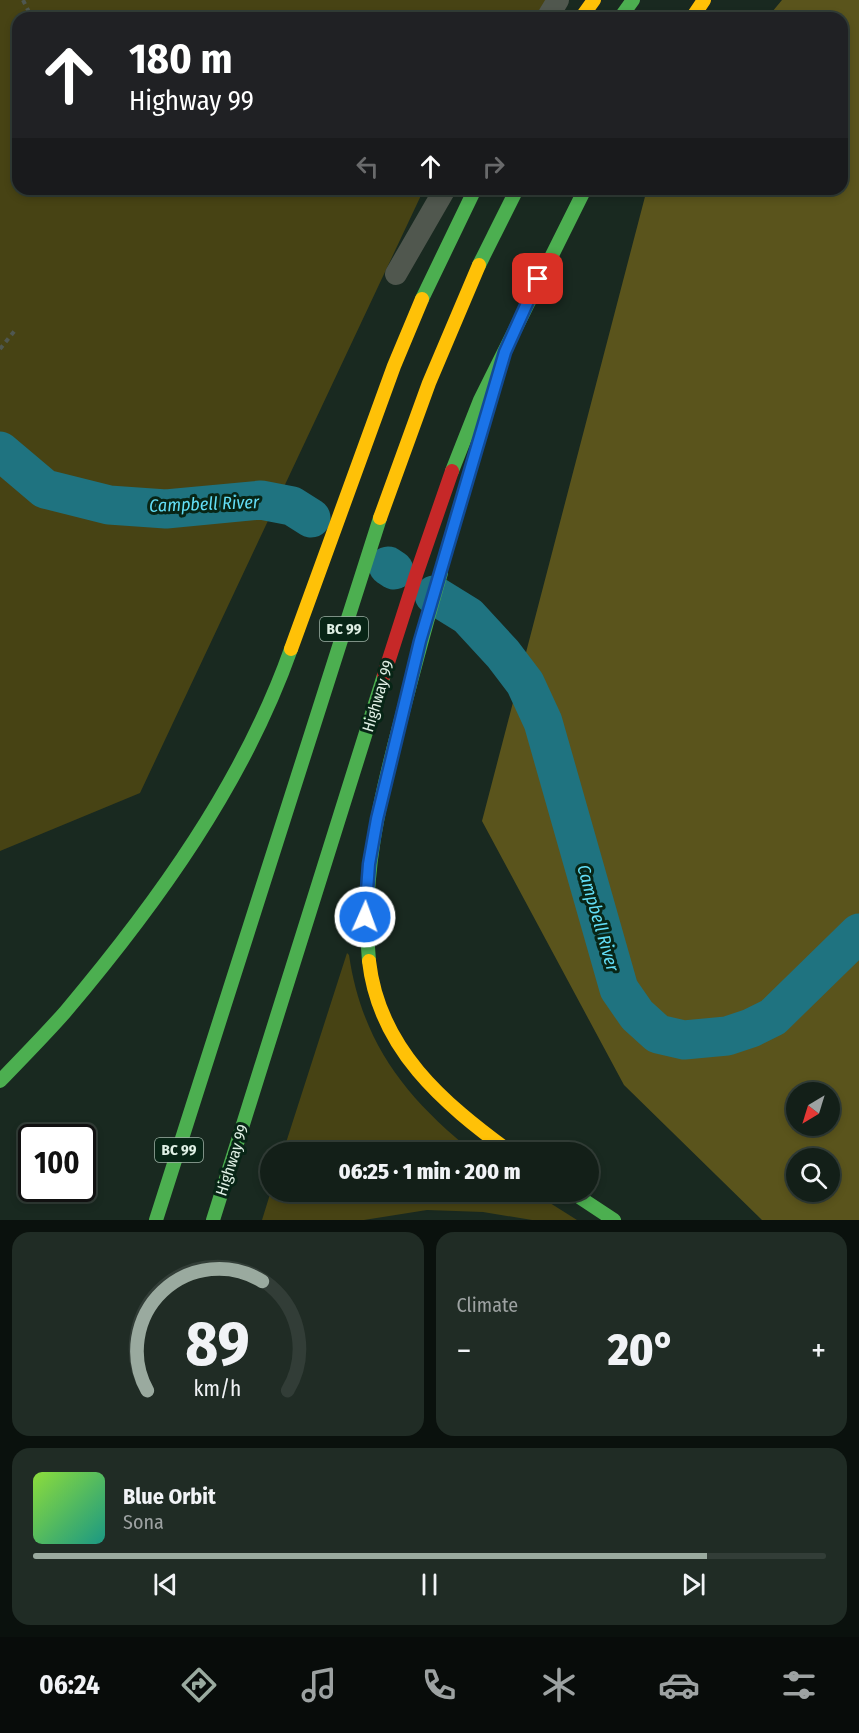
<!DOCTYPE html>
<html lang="en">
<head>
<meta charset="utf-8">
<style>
  :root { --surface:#131f18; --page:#202c25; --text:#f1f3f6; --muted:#9da2a2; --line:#323d37; --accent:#9aaa9f }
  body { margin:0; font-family:"Fira Sans Condensed",sans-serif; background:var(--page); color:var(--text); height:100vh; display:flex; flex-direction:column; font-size:22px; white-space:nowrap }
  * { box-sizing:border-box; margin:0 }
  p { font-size:20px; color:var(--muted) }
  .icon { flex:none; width:33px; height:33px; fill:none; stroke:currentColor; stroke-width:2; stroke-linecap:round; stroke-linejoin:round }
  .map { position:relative; height:1220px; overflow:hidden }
  .drawer { display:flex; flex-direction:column; gap:12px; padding:12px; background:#0a110d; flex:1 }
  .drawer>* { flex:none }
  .hud { position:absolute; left:12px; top:12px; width:836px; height:183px; border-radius:18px; box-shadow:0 3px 9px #0003,0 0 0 2px var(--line); background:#202124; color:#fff; overflow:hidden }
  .needle { width:39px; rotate:218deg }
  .buttons { position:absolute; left:786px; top:1082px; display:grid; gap:12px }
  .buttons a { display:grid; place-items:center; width:54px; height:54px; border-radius:50%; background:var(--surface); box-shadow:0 3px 9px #0003,0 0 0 2px var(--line); font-size:30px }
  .speed { position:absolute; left:18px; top:1124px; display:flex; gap:12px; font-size:30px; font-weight:700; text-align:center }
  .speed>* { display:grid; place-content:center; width:78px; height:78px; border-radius:50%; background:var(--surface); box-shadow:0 3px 9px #0003,0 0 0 2px var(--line); line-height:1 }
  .speed .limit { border:3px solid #111; border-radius:9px; background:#fff; color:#111 }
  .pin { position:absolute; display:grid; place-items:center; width:51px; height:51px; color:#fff; margin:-26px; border-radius:12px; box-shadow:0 3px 9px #0006 }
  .me { position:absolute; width:66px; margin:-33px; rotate:2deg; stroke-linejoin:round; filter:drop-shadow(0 0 4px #0008) }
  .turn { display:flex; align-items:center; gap:21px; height:126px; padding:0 18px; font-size:27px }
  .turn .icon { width:78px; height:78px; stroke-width:2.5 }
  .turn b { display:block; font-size:42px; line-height:51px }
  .lanes { display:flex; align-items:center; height:57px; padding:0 18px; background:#0003; justify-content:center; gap:30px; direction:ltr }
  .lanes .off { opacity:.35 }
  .big { font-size:45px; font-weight:800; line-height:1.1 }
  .drawer .widget { flex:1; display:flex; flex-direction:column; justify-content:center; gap:9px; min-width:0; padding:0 21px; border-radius:18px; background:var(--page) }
  .drawer .dial { align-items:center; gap:0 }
  .dial svg { height:156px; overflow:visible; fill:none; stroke:var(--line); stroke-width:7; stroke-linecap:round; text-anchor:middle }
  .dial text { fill:var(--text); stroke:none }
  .song { display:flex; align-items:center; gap:18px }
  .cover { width:72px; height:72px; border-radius:9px; background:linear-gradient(135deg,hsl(90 70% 55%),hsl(170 70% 35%)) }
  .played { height:6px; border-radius:3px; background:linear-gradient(90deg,var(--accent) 85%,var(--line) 85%) }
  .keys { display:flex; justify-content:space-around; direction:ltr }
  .heat { display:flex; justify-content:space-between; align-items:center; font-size:33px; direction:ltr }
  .drawer .tiles { flex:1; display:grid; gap:12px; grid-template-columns:1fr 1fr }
  .widget:last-child { grid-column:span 2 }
  .trip { position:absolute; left:260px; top:1142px; width:339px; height:60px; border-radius:30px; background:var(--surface); box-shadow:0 3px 9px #0003,0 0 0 2px var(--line); font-weight:800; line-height:60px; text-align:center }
  .menu { display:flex; height:96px; justify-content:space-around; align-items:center; background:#080c0a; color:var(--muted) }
  .menu .icon { width:42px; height:42px }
  .menu .selected { color:var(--accent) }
  .menu b { font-size:27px; color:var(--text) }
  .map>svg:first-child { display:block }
</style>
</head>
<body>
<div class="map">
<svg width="859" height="1220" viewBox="0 0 859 1220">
  <rect width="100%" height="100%" fill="#192920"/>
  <g fill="#474314">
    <polygon points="0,0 547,0 533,18 18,18 18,189 424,189 140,793 0,851"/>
    <path d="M347,953l2,2c13,88 57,143 124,197h-190z"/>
    <polygon points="271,1191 531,1191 577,1220 532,1220 483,1212 427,1210 364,1220 262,1220"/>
  </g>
  <path fill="#5a541c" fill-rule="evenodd" d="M782,0h77v1220h-97l-138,-135 -142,-264 165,-632h195v-171h-75zM796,1092h34v33h-34zM796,1158h34v33h-34z"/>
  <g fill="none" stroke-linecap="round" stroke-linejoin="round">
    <g stroke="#1f7380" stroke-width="39">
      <polyline points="0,451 45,489 109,505 166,509 261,500 292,506 311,518"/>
      <polyline points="388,566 394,570"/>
      <polyline points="434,595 468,616 503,654 525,683 543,722 619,989 637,1015 658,1034 684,1040 727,1036 751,1028 773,1017 859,933"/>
    </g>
    <g stroke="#4f5750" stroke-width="4" stroke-dasharray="4.5 4.5" stroke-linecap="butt">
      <polyline points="23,0 32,18"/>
      <polyline points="0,349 16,329"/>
    </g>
    <g stroke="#50574e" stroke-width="22">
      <polyline points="547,18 558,0"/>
      <polyline points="396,274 445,189"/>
    </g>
    <g stroke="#4caf50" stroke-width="14">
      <polyline points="620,18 633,0"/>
      <polyline points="479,265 517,189"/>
      <polyline points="422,299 475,189"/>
      <polyline points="452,471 480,400 585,189"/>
      <path d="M369,961c-8,-83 10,-159 31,-238 13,-50 26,-100 41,-150"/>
      <path d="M0,1081c22,-23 45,-46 66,-70 91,-108 177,-227 225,-362"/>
      <polyline points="570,1191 614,1220"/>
      <polyline points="156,1220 380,518"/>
      <polyline points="213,1220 384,675"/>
    </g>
    <g stroke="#ffc107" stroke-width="14">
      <polyline points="581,18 594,0"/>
      <polyline points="692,18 704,0"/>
      <polyline points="380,518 429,383 479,265"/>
      <polyline points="291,649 394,366 422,299"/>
      <path d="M369,961c10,88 74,142 141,191"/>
    </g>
    <polyline stroke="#c62828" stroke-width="14" points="384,675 416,575 452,471"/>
  </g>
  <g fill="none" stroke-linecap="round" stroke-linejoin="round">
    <defs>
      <polyline id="route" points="365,917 369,864 377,819 420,641 505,352 538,279"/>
    </defs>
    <use href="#route" stroke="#114b97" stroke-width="15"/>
    <use href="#route" stroke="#1a73e8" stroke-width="10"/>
  </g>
  <g text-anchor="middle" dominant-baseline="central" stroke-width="6" stroke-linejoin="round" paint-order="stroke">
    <g fill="#082516" stroke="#9eb2a6" stroke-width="1.5">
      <rect x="320" y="617" width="48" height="24" rx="4.5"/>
      <rect x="155" y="1138" width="48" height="24" rx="4.5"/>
    </g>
    <g font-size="15" font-weight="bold" fill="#dfefe4">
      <text x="344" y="629">BC 99</text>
      <text x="179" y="1150">BC 99</text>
    </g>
    <g font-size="16" fill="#dfefe4" stroke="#082516">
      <text transform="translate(378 696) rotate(-73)">Highway 99</text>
      <text transform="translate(232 1160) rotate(-72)">Highway 99</text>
    </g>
    <g font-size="18" font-style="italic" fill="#63def6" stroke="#082516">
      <text transform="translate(204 504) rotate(-2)">Campbell River</text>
      <text transform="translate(598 918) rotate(74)">Campbell River</text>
    </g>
  </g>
</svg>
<div class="buttons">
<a><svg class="needle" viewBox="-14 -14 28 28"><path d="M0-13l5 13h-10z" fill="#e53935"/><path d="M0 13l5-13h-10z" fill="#9da2a2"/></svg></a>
<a><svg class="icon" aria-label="search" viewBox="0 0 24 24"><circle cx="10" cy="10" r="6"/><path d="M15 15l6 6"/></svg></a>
</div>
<div class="speed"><div class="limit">100</div></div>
<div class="pin" style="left:538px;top:279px;background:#d93025"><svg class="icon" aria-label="arrive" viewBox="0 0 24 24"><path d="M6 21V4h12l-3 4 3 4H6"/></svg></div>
<svg class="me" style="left:365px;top:917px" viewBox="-20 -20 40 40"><circle r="17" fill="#1a73e8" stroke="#fff" stroke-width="3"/><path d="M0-11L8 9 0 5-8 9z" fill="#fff"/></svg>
<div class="trip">06:25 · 1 min · 200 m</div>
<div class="hud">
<div class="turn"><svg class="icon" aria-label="ahead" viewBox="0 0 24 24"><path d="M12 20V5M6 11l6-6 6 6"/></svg><div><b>180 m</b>Highway 99</div></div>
<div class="lanes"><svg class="icon off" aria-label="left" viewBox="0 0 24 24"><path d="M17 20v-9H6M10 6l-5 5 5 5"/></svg><svg class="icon" aria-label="ahead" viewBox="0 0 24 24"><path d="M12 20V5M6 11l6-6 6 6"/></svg><svg class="icon off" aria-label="right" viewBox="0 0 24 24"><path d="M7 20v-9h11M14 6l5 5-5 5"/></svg></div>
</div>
</div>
<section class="drawer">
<div class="tiles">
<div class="widget dial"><svg viewBox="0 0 100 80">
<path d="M14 69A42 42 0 1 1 86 69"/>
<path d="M14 69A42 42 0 0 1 73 13" stroke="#9aaa9f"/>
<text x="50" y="56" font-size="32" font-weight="700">89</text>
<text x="50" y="72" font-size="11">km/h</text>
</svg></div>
<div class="widget"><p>Climate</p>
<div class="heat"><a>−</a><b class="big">20°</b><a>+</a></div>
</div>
<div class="widget">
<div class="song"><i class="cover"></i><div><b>Blue Orbit</b><p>Sona</p></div></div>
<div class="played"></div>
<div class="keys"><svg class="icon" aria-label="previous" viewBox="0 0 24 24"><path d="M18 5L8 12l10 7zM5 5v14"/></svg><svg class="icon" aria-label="pause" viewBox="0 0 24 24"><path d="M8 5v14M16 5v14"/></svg><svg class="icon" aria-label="next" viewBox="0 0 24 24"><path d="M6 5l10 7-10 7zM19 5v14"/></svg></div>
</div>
</div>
</section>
<nav class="menu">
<b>06:24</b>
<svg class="icon selected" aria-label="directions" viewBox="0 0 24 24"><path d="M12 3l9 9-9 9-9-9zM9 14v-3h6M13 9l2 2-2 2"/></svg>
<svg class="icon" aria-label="music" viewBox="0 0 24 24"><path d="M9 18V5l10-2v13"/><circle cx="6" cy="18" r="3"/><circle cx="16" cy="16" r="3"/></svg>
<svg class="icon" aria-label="phone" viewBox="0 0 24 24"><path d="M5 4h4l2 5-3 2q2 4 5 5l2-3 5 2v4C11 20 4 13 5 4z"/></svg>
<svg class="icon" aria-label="climate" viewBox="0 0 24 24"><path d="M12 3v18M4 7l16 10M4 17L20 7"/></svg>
<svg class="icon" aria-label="car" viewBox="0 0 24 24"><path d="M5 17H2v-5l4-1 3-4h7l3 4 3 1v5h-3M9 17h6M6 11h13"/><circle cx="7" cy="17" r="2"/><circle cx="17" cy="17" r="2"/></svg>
<svg class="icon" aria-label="filters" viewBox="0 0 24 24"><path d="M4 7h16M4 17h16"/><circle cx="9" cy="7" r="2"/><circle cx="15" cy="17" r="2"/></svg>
</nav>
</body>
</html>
